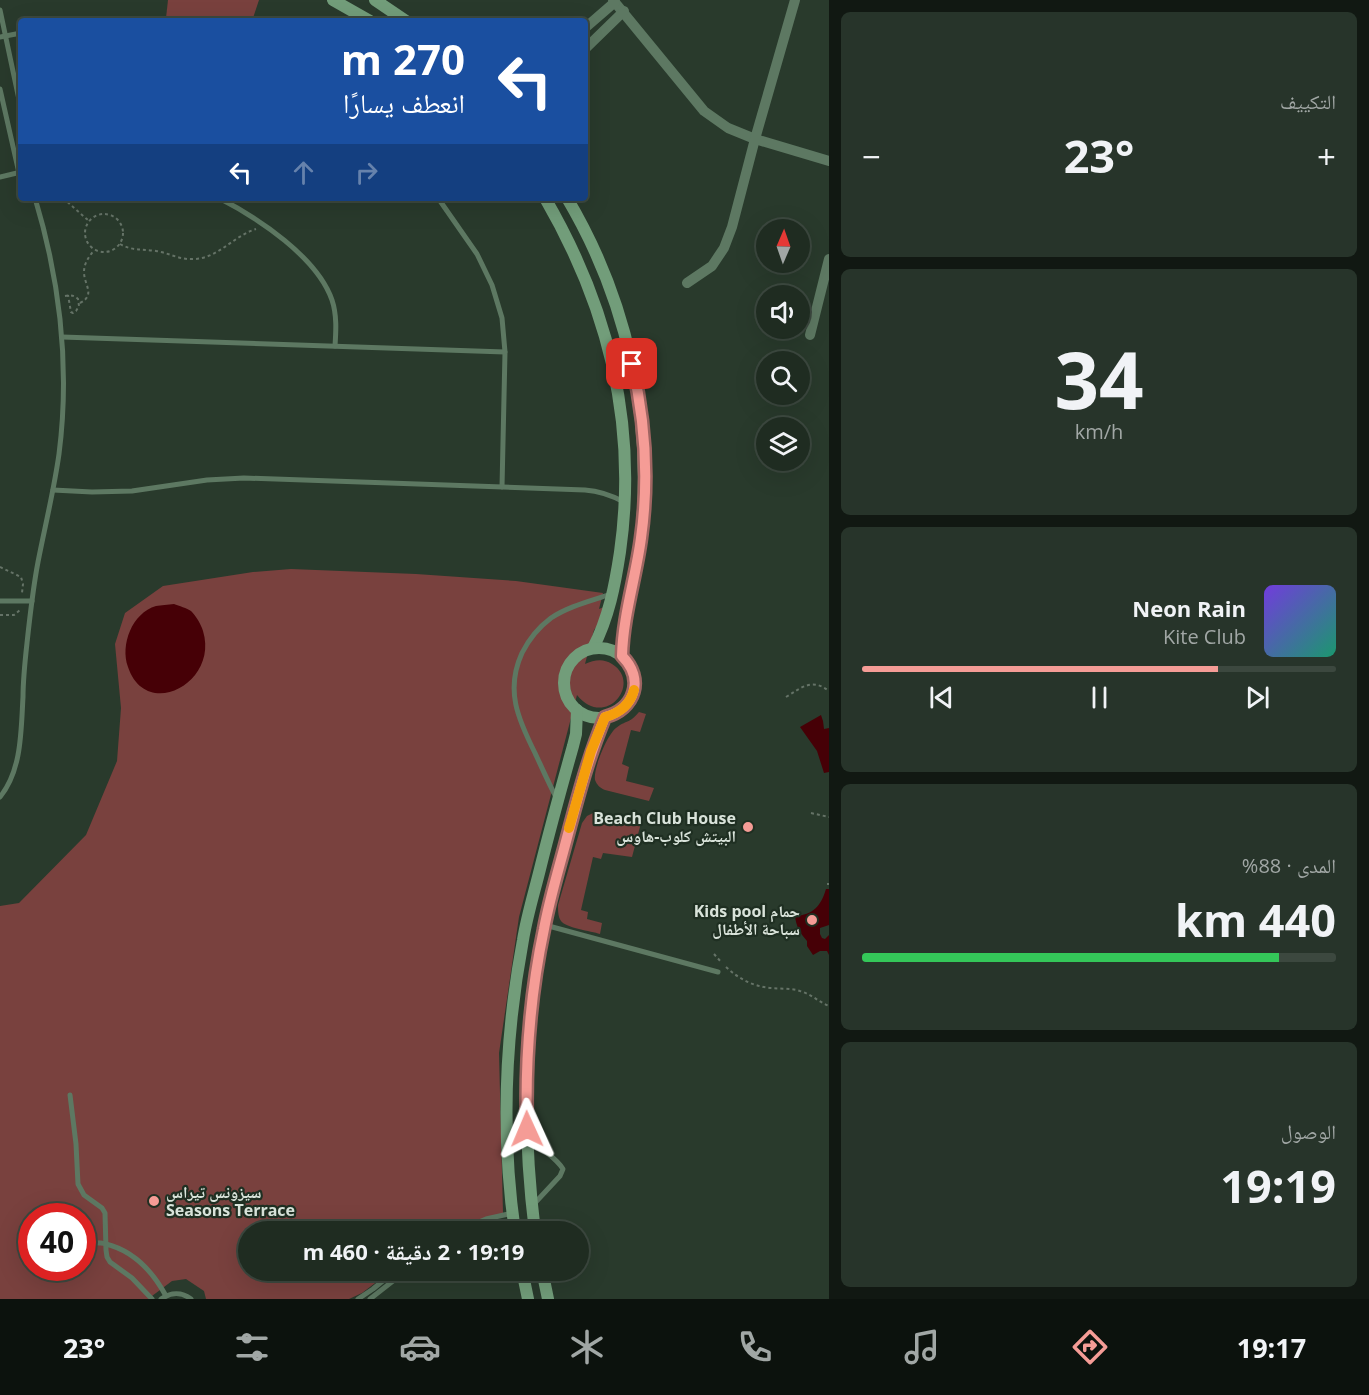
<!DOCTYPE html>
<html lang="ar">
<head>
<meta charset="utf-8">
<style>
  :root { --surface:#1f2c21; --page:#27342a; --text:#f1f3f6; --muted:#a1a7a5; --line:#3c483f; --accent:#f59c96 }
  body { margin:0; font-family:"Open Sans","Noto Naskh Arabic",sans-serif; background:var(--page); color:var(--text); direction:rtl; height:100vh; display:flex; flex-direction:column; font-size:22px; white-space:nowrap }
  * { box-sizing:border-box; margin:0 }
  p { font-size:20px; color:var(--muted) }
  .icon { flex:none; width:33px; height:33px; fill:none; stroke:currentColor; stroke-width:2; stroke-linecap:round; stroke-linejoin:round }
  .map { position:relative; flex:1; overflow:hidden; direction:ltr }
  .drawer { display:flex; flex-direction:column; gap:12px; padding:12px; background:#111812; width:540px }
  .drawer>* { flex:none }
  .top-card { position:absolute; left:18px; top:18px; width:570px; height:183px; border-radius:6px; box-shadow:0 6px 24px #0002,0 0 0 2px var(--line); direction:rtl; background:#1a4fa0; color:#fff; overflow:hidden }
  .needle { width:39px; rotate:2deg }
  .controls { position:absolute; left:756px; top:219px; display:grid; gap:12px }
  .controls a { display:grid; place-items:center; width:54px; height:54px; border-radius:50%; background:var(--surface); box-shadow:0 6px 24px #0002,0 0 0 2px var(--line); font-size:30px }
  .speed { position:absolute; left:18px; top:1203px; display:flex; gap:12px; font-size:30px; font-weight:700; text-align:center }
  .speed>* { display:grid; place-content:center; width:78px; height:78px; border-radius:50%; background:var(--surface); box-shadow:0 6px 24px #0002,0 0 0 2px var(--line); line-height:1 }
  .speed .limit { border:9px solid #d22; background:#fff; color:#111 }
  .pin { position:absolute; display:grid; place-items:center; width:51px; height:51px; color:#fff; margin:-26px; border-radius:12px; box-shadow:0 3px 9px #0006 }
  .me { position:absolute; width:66px; margin:-33px; rotate:359deg; stroke-linejoin:round; filter:drop-shadow(0 0 4px #0008) }
  .turn { display:flex; align-items:center; gap:21px; height:126px; padding:0 24px; font-size:27px }
  .turn .icon { width:78px; height:78px; stroke-width:2.5 }
  .turn b { display:block; font-size:42px; line-height:51px }
  .lanes { display:flex; align-items:center; height:57px; padding:0 24px; background:#0003; justify-content:center; gap:30px; direction:ltr }
  .lanes .off { opacity:.35 }
  .big { font-size:45px; font-weight:700; line-height:1.1 }
  .drawer .widget { flex:1; display:flex; flex-direction:column; justify-content:center; gap:9px; min-width:0; padding:0 21px; border-radius:9px; background:var(--page) }
  .drawer .dial { align-items:center; gap:0 }
  .dial b { font-size:78px; line-height:1 }
  .song { display:flex; align-items:center; gap:18px }
  .cover { width:72px; height:72px; border-radius:9px; background:linear-gradient(135deg,hsl(260 70% 55%),hsl(160 70% 35%)) }
  .played { height:6px; border-radius:3px; background:linear-gradient(90deg,var(--accent) 75%,var(--line) 75%) }
  .keys { display:flex; justify-content:space-around; direction:ltr }
  .heat { display:flex; justify-content:space-between; align-items:center; font-size:33px; direction:ltr }
  .charge { height:9px; border-radius:4px; background:linear-gradient(90deg,#34c759 88%,var(--line) 0) }
  .trip { position:absolute; left:238px; top:1221px; width:351px; height:60px; border-radius:30px; background:var(--surface); box-shadow:0 6px 24px #0002,0 0 0 2px var(--line); font-weight:700; line-height:60px; text-align:center; direction:rtl }
  .menu { display:flex; height:96px; justify-content:space-around; align-items:center; background:#0c120d; color:var(--muted) }
  .menu .icon { width:42px; height:42px }
  .menu .on { color:var(--accent) }
  .menu b { font-size:27px; color:var(--text) }
  main { display:flex; flex:1; min-height:0 }
  .map>svg:first-child { display:block }
</style>
</head>
<body>
<main>
<section class="drawer">
<div class="widget"><p>التكييف</p>
<div class="heat"><a>−</a><b class="big">23°</b><a>+</a></div>
</div>
<div class="widget dial"><b>34</b><p>km/h</p></div>
<div class="widget">
<div class="song"><i class="cover"></i><div><b>Neon Rain</b><p>Kite Club</p></div></div>
<div class="played"></div>
<div class="keys"><svg class="icon" aria-label="previous" viewBox="0 0 24 24"><path d="M18 5L8 12l10 7zM5 5v14"/></svg><svg class="icon" aria-label="pause" viewBox="0 0 24 24"><path d="M8 5v14M16 5v14"/></svg><svg class="icon" aria-label="next" viewBox="0 0 24 24"><path d="M6 5l10 7-10 7zM19 5v14"/></svg></div>
</div>
<div class="widget"><p>المدى · 88%</p><b class="big">440 km</b><div class="charge"></div></div>
<div class="widget"><p>الوصول</p><b class="big">19:19</b></div>
</section>
<div class="map">
<svg width="829" height="1299" viewBox="0 0 829 1299">
  <rect width="100%" height="100%" fill="#293a2c"/>
  <g fill="#79413e" fill-rule="evenodd">
    <polygon points="168,0 259,0 252,21 178,21 166,18"/>
    <path d="M291,569l125,5 100,7 87,12 -4,16 5,-2 -5,16 -5,7 -9,34c9,-4 18,-6 27,0 31,19 -7,66 -35,31l-58,222 -20,136 4,160 -47,18 -207,1v38l142,1 -29,22 -13,6h-143l-2,-8 -18,-12 -14,2 -24,18h-148v-393l19,-3 67,-68 31,-74 4,-53 -6,-64 10,-31 38,-27 90,-14zM32,1216h50v52h-50z"/>
    <path d="M639,712l7,2 -6,18 -9,-2 -9,34 7,3 -3,14 28,7 -5,13 -44,-11c-5,-2 -8,-5 -10,-10 -2,-11 12,-45 21,-52 10,-8 13,-4 23,-16z"/>
    <path d="M595,812l46,11 -9,34 -29,-4 -2,6 -8,-2 -12,53 7,2 -1,7 15,4 -2,11c-9,-3 -34,-6 -39,-13 -3,-4 -3,-11 -3,-16l24,-82 5,-7z"/>
  </g>
  <g fill="#460006">
    <path d="M174,604c5,2 13,4 17,7 5,5 10,13 12,20 16,52 -57,90 -75,36 -8,-22 4,-54 28,-61 5,-1 12,-1 18,-2z"/>
    <polygon points="821,715 823,721 824,729 829,728 829,772 824,773 817,751 800,727"/>
    <path d="M826,889h3v36l-9,3v6l2,4 3,1 4,-4v20l-2,-4h-7l-7,4 -6,-9v-5c-7,-8 -11,-15 -12,-25 18,-1 26,-10 31,-27z"/>
  </g>
  <g fill="none" stroke-linecap="round" stroke-linejoin="round">
    <g stroke="#657367" stroke-width="2" stroke-dasharray="3 3" stroke-linecap="butt">
      <polyline points="63,198 89,221"/>
      <circle cx="104" cy="233" r="19"/>
      <path d="M120,244c12,7 23,5 36,7 13,2 24,9 37,8 25,0 40,-23 63,-30"/>
      <path d="M65,296c5,-1 9,-1 13,3l1,7 -3,5 -3,2 -2,-1 -3,-17"/>
      <path d="M80,303c16,-8 4,-18 4,-31 0,-9 5,-15 10,-22"/>
      <polyline points="0,567 21,577 23,584 22,593"/>
      <polyline points="0,615 14,615 20,610"/>
      <path d="M786,697c16,-10 26,-19 43,-6"/>
      <polyline points="811,813 829,817"/>
      <polyline points="827,884 829,884"/>
      <polyline points="714,954 722,963"/>
      <path d="M726,967c13,12 28,20 46,21 9,1 19,0 28,3 11,3 19,11 29,15"/>
    </g>
    <g stroke="#5d7862" stroke-width="5">
      <polyline points="0,10 21,109"/>
      <polyline points="0,37 21,33"/>
      <polyline points="0,89 19,173 21,176"/>
      <polyline points="0,177 21,172"/>
      <path d="M219,198c39,20 98,59 113,102 5,15 4,31 3,46"/>
      <polyline points="438,198 477,254 492,285 502,318 505,352 502,487"/>
      <polyline points="62,337 505,352"/>
      <path d="M53,490l39,2 40,-1 75,-11 37,-2 341,12c14,1 26,5 39,12"/>
      <polyline points="0,601 32,601"/>
      <path d="M0,797c22,-27 21,-67 23,-100 0,-18 2,-36 4,-54 3,-28 6,-55 11,-81 7,-36 16,-72 21,-108 11,-86 1,-173 -24,-256"/>
      <path d="M557,799c-8,-15 -15,-31 -22,-46 -17,-34 -30,-63 -13,-100 7,-14 17,-26 29,-35 18,-12 40,-17 60,-24"/>
      <polyline points="545,925 718,972"/>
      <polyline points="70,1095 76,1144 78,1184 84,1195 102,1208 105,1213 106,1250 107,1257 110,1262 132,1278 152,1299"/>
      <path d="M531,1137c9,13 24,19 32,32l-3,7 -27,29"/>
      <polyline points="455,1232 486,1219 513,1213"/>
      <path d="M82,1243c8,0 17,-1 24,1 28,7 47,28 60,52"/>
      <path d="M161,1299c10,-7 21,-7 30,0"/>
      <polyline points="358,1299 373,1289 396,1270"/>
      <polyline points="370,1299 407,1270"/>
    </g>
    <g stroke="#5d7862" stroke-width="10">
      <polyline points="613,0 704,111 728,128 755,139 829,161"/>
      <polyline points="585,28 615,2"/>
      <polyline points="585,49 624,11"/>
      <polyline points="687,283 712,266 724,248 732,227 755,139 795,0"/>
      <polyline points="810,335 829,259"/>
    </g>
    <g stroke="#729d7a" stroke-width="12">
      <polyline points="333,0 370,21"/>
      <polyline points="375,0 406,21"/>
      <path d="M545,198c64,110 93,227 75,354 -5,33 -11,65 -27,96"/>
      <path d="M567,198c60,101 86,219 74,336 -4,41 -18,80 -19,122"/>
      <circle cx="599" cy="683" r="35"/>
      <path d="M515,1232c-14,-97 -10,-196 8,-292 4,-25 12,-50 18,-75 10,-40 21,-80 32,-119l3,-12 1,-24"/>
      <path d="M535,1232c-12,-97 -12,-195 6,-291 6,-31 15,-62 23,-93 12,-44 23,-88 41,-131"/>
      <polyline points="522,1270 528,1299"/>
      <polyline points="542,1270 548,1299"/>
    </g>
  </g>
  <g fill="none" stroke-linecap="round" stroke-linejoin="round">
    <defs>
      <path id="route" d="M527,1129c-2,-67 3,-134 17,-200 5,-27 13,-54 20,-80 12,-45 23,-89 41,-132 30,-8 40,-38 17,-61 1,-41 14,-79 19,-118 8,-57 4,-118 -9,-174"/>
    </defs>
    <use href="#route" stroke="#9f6562" stroke-width="15"/>
    <use href="#route" stroke="#f59c96" stroke-width="10"/>
    <path stroke="#f59e0b" stroke-width="10" d="M569,828l22,-77 14,-34c15,-4 25,-12 29,-27"/>
  </g>
  <g fill="#f59c96" stroke="#1f2f22" stroke-width="2">
    <circle cx="748" cy="827" r="6"/>
    <circle cx="812" cy="920" r="6"/>
    <circle cx="154" cy="1201" r="6"/>
  </g>
  <g text-anchor="middle" dominant-baseline="central" stroke-width="4.5" stroke-linejoin="round" paint-order="stroke">
    <g font-size="16" font-weight="bold" fill="#d9e3da" stroke="#1f2f22" text-anchor="end">
      <text x="736" y="818">Beach Club House<tspan x="736" dy="18">البيتش كلوب-هاوس</tspan></text>
      <text x="800" y="911">Kids pool حمام<tspan x="800" dy="18">سباحة الأطفال</tspan></text>
      <text x="166" y="1192" text-anchor="start">سيزونس تيراس<tspan x="166" dy="18">Seasons Terrace</tspan></text>
    </g>
  </g>
</svg>
<div class="controls">
<a><svg class="needle" viewBox="-14 -14 28 28"><path d="M0-13l5 13h-10z" fill="#e53935"/><path d="M0 13l5-13h-10z" fill="#a1a7a5"/></svg></a>
<a><svg class="icon" aria-label="sound" viewBox="0 0 24 24"><path d="M4 9h4l5-4v14l-5-4H4zM17 9q2 3 0 6"/></svg></a>
<a><svg class="icon" aria-label="search" viewBox="0 0 24 24"><circle cx="10" cy="10" r="6"/><path d="M15 15l6 6"/></svg></a>
<a><svg class="icon" aria-label="layers" viewBox="0 0 24 24"><path d="M12 4l9 5-9 5-9-5zM3 14l9 5 9-5"/></svg></a>
</div>
<div class="speed"><div class="limit">40</div></div>
<div class="pin" style="left:632px;top:364px;background:#d93025"><svg class="icon" aria-label="arrive" viewBox="0 0 24 24"><path d="M6 21V4h12l-3 4 3 4H6"/></svg></div>
<svg class="me" style="left:527px;top:1129px" viewBox="-20 -20 40 40"><path d="M0-17L14 15 0 8-14 15z" fill="#f59c96" stroke="#fff" stroke-width="4"/></svg>
<div class="trip">19:19 · 2 دقيقة · 460 m</div>
<div class="top-card">
<div class="turn"><svg class="icon" aria-label="left" viewBox="0 0 24 24"><path d="M17 20v-9H6M10 6l-5 5 5 5"/></svg><div><b>270 m</b>انعطف يسارًا</div></div>
<div class="lanes"><svg class="icon" aria-label="left" viewBox="0 0 24 24"><path d="M17 20v-9H6M10 6l-5 5 5 5"/></svg><svg class="icon off" aria-label="ahead" viewBox="0 0 24 24"><path d="M12 20V5M6 11l6-6 6 6"/></svg><svg class="icon off" aria-label="right" viewBox="0 0 24 24"><path d="M7 20v-9h11M14 6l5 5-5 5"/></svg></div>
</div>
</div>
</main>
<nav class="menu">
<b>19:17</b>
<svg class="icon on" aria-label="directions" viewBox="0 0 24 24"><path d="M12 3l9 9-9 9-9-9zM9 14v-3h6M13 9l2 2-2 2"/></svg>
<svg class="icon" aria-label="music" viewBox="0 0 24 24"><path d="M9 18V5l10-2v13"/><circle cx="6" cy="18" r="3"/><circle cx="16" cy="16" r="3"/></svg>
<svg class="icon" aria-label="phone" viewBox="0 0 24 24"><path d="M5 4h4l2 5-3 2q2 4 5 5l2-3 5 2v4C11 20 4 13 5 4z"/></svg>
<svg class="icon" aria-label="climate" viewBox="0 0 24 24"><path d="M12 3v18M4 7l16 10M4 17L20 7"/></svg>
<svg class="icon" aria-label="car" viewBox="0 0 24 24"><path d="M5 17H2v-5l4-1 3-4h7l3 4 3 1v5h-3M9 17h6M6 11h13"/><circle cx="7" cy="17" r="2"/><circle cx="17" cy="17" r="2"/></svg>
<svg class="icon" aria-label="filters" viewBox="0 0 24 24"><path d="M4 7h16M4 17h16"/><circle cx="9" cy="7" r="2"/><circle cx="15" cy="17" r="2"/></svg>
<b>23°</b>
</nav>
</body>
</html>
